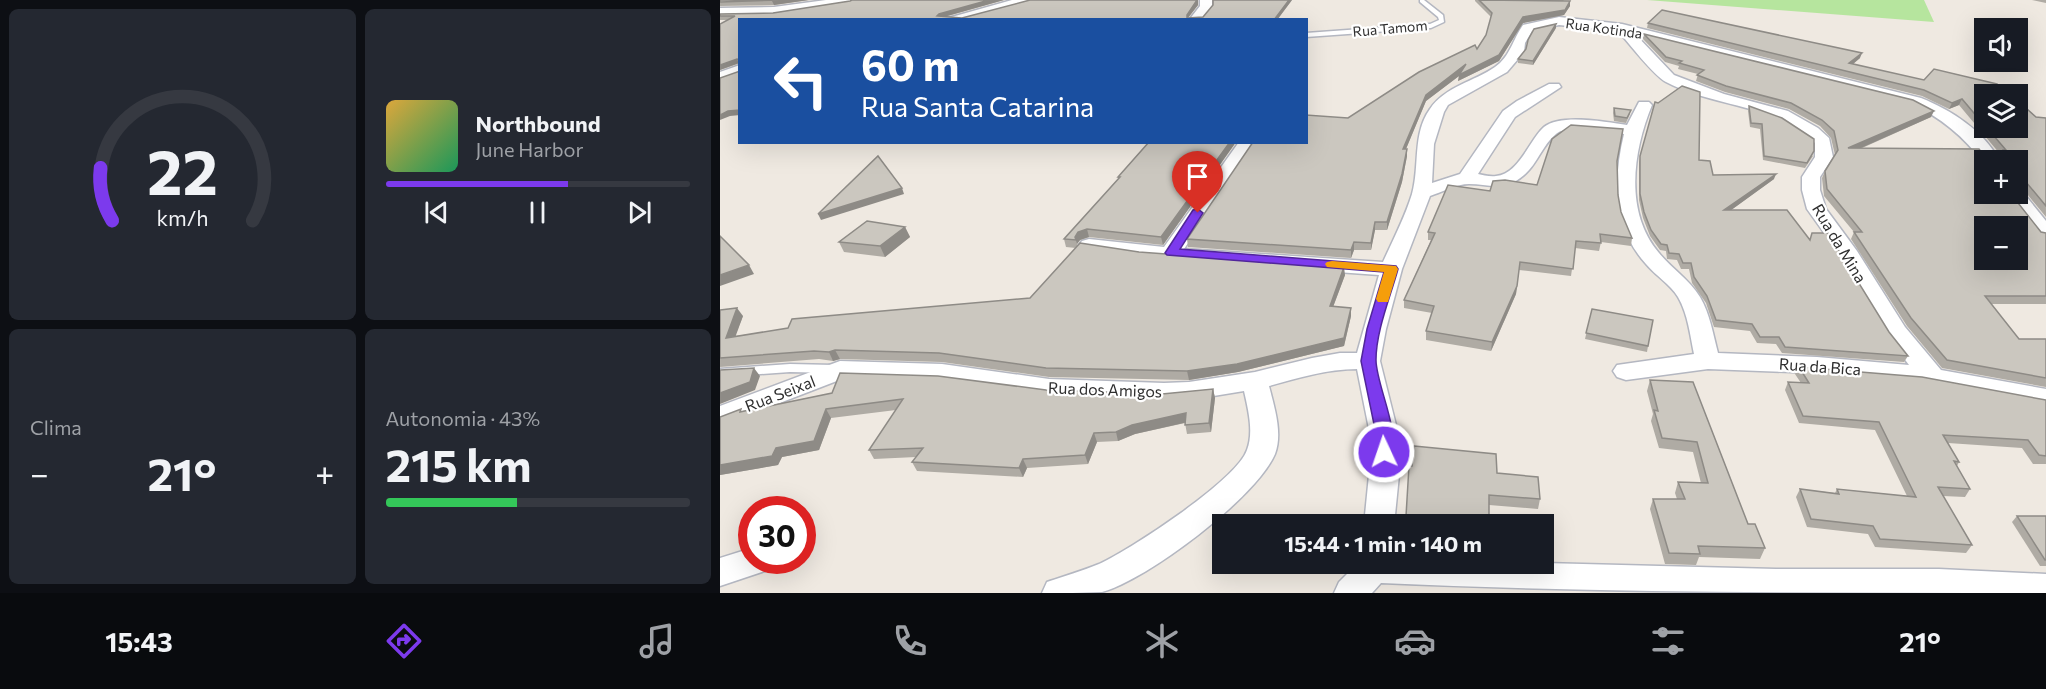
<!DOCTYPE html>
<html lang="pt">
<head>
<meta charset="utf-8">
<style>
  :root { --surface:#171b24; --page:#242831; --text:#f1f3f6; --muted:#9ea1a6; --line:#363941; --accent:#7c3aed }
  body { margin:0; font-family:Commissioner,sans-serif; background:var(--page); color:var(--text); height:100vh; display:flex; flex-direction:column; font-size:22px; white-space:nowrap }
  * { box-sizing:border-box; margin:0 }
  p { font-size:20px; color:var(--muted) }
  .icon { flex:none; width:33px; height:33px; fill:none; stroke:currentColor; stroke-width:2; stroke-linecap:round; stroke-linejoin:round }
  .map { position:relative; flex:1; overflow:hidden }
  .panel { display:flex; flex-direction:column; gap:9px; padding:9px; background:#0d0f14; width:720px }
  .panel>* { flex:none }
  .hud { position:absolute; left:18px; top:18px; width:570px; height:126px; border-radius:0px; box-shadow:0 6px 24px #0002; background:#1a4fa0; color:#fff; overflow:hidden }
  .fabs { position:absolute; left:1254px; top:18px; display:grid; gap:12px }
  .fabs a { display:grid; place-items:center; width:54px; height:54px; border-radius:0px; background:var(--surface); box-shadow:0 6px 24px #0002; font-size:30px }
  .speed { position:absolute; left:18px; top:496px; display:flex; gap:12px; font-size:30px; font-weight:700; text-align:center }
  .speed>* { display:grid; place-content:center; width:78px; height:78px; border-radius:50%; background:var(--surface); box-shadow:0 6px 24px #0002; line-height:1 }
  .speed .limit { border:9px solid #d22; background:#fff; color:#111 }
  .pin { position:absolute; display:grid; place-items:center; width:51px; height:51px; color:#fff; margin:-62px -26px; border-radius:50% 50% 50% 0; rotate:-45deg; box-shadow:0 0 6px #0007 }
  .pin .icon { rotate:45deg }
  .me { position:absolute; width:66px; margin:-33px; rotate:357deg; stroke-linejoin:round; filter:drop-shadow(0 0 4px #0008) }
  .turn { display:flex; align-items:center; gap:21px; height:126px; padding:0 24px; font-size:27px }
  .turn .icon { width:78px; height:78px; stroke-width:2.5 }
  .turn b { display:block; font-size:42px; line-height:51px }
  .big { font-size:45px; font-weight:700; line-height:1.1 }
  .panel .widget { flex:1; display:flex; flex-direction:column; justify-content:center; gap:9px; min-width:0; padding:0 21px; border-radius:9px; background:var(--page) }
  .panel .dial { align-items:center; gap:0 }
  .dial svg { height:156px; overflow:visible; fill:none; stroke:var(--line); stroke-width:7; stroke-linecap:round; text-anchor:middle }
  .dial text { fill:var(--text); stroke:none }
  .song { display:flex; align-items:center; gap:18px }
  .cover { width:72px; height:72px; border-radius:9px; background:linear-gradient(135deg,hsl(40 70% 55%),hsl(150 70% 35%)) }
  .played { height:6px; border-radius:3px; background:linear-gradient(90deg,var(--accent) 60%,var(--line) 60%) }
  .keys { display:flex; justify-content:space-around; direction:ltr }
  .heat { display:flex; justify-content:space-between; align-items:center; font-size:33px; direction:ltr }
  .charge { height:9px; border-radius:4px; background:linear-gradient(90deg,#34c759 43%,var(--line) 0) }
  .panel .tiles { flex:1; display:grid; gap:9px; grid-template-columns:repeat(2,1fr) }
  .trip { position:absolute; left:492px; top:514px; width:342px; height:60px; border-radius:0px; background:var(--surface); box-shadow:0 6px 24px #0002; font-weight:700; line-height:60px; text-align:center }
  .dock { display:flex; height:96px; justify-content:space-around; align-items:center; background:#090b0e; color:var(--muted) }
  .dock .icon { width:42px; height:42px }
  .dock .on { color:var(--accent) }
  .dock b { font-size:27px; color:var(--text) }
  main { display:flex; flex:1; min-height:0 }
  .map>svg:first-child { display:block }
</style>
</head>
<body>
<main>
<section class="panel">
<div class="tiles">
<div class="widget dial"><svg viewBox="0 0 100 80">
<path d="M14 69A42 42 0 1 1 86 69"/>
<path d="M14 69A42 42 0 0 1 8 42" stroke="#7c3aed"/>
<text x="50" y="56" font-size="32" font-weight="700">22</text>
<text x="50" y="72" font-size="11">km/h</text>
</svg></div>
<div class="widget">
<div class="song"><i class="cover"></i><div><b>Northbound</b><p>June Harbor</p></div></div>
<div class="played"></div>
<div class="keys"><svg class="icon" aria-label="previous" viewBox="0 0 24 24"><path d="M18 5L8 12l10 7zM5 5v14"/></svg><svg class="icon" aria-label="pause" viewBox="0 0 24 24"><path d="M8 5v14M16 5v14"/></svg><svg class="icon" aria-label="next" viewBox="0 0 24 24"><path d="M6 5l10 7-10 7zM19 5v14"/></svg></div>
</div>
<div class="widget"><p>Clima</p>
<div class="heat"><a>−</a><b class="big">21°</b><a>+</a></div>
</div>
<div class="widget"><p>Autonomia · 43%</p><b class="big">215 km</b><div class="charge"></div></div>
</div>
</section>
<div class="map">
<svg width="1326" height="593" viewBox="0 0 1326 593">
  <rect width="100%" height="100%" fill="#efe9e1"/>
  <polygon fill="#b6e59e" points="927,0 1204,0 1214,22"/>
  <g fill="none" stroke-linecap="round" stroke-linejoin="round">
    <defs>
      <g id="lane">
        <polygon points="700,0 704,0 723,15 724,22 711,28 586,37 586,33 710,24 719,20 718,17 700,2"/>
        <polygon points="70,364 114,365 118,366 120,369 118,372 114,373 70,372 0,377 0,369"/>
      </g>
      <g id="street">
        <polygon points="106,0 137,0 131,3 54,15 0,16 0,8 54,7"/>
        <polygon points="292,0 312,0 310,2 243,20 221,20"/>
        <polygon points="480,0 492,0 492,7 482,20 469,20 480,6"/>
        <path d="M839,17l63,7 299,74c30,12 63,33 78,62h-15v3c-20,-26 -43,-46 -73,-59l-275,-69 38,40 50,19 64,17 30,17 11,10 4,19 -13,20v13l6,19 31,42 48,76 36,43 105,19v18l-128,-24 -101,-10 -109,-4 -82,11 -9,-3 -4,-6 4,-6 77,-11c-4,-19 -6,-40 -16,-57 -8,-13 -22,-21 -32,-33 -33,-36 -33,-85 -22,-130 -14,-2 -57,-10 -68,0 -17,14 -19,36 -42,48 -15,8 -29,2 -45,2 -12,0 -27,8 -39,12l-28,73 -16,60 -6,32 17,68 2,46 -5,50h-30l5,-50v-46l-12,-60c-30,0 -59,9 -88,17 5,20 14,47 6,68 -18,43 -128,126 -173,138 -18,1 -41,1 -60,1l5,-11c17,-6 35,-11 52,-18 31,-14 138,-84 148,-114 7,-18 1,-41 -3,-59l-55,9 -25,1 -115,-4 -107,-15 -100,-3 -122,47v-20l120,-45 102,3 107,15 115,4 25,-1 66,-10 57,-14 28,-5h17l22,-78 -238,-17 -52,-7 -7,-2 -3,-4 3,-4 7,-2 75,8 75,-105h17l-72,107 199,13c10,-22 22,-45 29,-68 8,-28 0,-60 18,-85 14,-22 45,-28 65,-42 15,-10 18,-28 28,-42zM839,25l59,6c11,12 35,44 48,51 47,25 110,22 149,61v14l-13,20v13l5,19 30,42 51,86 21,28 -92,-8 -99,-4c-5,-19 -8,-39 -18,-56 -11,-18 -28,-28 -41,-44 -35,-41 -26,-102 -7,-148l-3,-3h-10l-12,23c-19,-3 -67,-12 -83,2 -14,12 -25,47 -48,49 -6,1 -13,-1 -18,-2l37,-57 46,-30 -2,-3h-10l-32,17 -14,10 -43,63 -28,9 2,-39 10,-32 4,-7 59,-33 17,-20 1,-9 7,-12z"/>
        <polygon points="20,65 20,74 0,81 0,72"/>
        <polygon points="1298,189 1301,190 1326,221 1326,240 1319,238 1285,194 1298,194"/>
        <polygon points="32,548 32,561 50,561 45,571 0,586 0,558"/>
        <path d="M824,563l232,6h163l107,5v19c-222,0 -443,0 -665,-10l-9,10h-38l5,-11 18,-18z"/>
      </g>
    </defs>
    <use href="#lane" stroke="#b4b7c1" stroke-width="3"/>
    <use href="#street" stroke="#b4b7c1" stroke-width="3"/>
    <use href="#lane" fill="#fff" fill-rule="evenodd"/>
    <use href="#street" fill="#fff" fill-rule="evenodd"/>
  </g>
  <g fill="#afaba4">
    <polygon points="0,0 89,0 54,5 0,6"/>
    <polygon points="132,0 284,0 224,17 242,18 310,0 478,0 478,5 468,18 483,17 572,0 557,20 20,20 20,63 0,70 0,24 8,20 0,20 0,14 53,13 130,1"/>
    <polygon points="755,0 843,0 850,6 844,15 803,23 779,61 738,81 739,76 706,101 686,149 687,149 687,156 682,182 667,230 655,230 651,250 634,250 631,258 468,247 467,239 628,118 757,49 766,35 771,17 755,1"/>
    <polygon points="1312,0 1326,0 1326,3"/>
    <polygon points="928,23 1140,58 1133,64 1264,94 1264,128 1298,128 1316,117 1326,118 1326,217 1303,189 1299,187 1298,189 1298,160 1264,160 1321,232 1326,233 1326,304 1271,304 1299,339 1326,339 1326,387 1222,368 1187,326 1131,239 1134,232 1104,196 1102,178 1105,171 1115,155 1111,138 1100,126 1069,109 1005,92 976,81 978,74 958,69 959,66 945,62 923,39 924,34 1211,117 1140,149 1267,159 1280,155 1280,154 1239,105 1229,109 1202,96 927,28"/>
    <polygon points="836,28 813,65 798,63 798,59"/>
    <polygon points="935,102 979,160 993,175 1054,179 1011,210 1090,240 1169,332 1188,356 1184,362 1062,353 1056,344 1037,343 1030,331 994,327 986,303 972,283 969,269 961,269 957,260 947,259 946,251 940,250 930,236 923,218 919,200 919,162"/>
    <polygon points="1029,106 1093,156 1085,168 1043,160 1040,129 1030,127 1028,111"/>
    <polygon points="894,108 910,114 906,123 894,121 893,113"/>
    <polygon points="429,142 516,142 443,245 369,237 360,240 357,244 358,246 625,275 613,307 631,308 631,316 624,346 518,372 469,380 329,377 222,362 120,359 113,361 99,359 0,367 0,310 23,316 15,336 310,298 356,248 346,247 344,239 398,179 398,177"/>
    <polygon points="897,161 898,195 901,212 912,238 911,246 881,242 879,251 855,248 851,276 799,270 796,294 771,351 706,340 706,331 712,313 684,308 684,300 711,240 708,240 708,232 770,191 817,185"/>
    <polygon points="185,227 190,237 165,257 124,252 119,242"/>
    <polygon points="872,309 928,346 927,352 865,339"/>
    <polygon points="1079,367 1326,400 1326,464 1313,464 1302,448 1228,443 1239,462 1237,466 1250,489 1245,497 1223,496 1252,545 1246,553 1155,547 1148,534 1087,527 1076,497 1080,489 1115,493 1117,489 1187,496 1155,430 1079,423 1065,390 1068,382 1081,383 1075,374"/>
    <polygon points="930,380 973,382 1028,524 1045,548 1040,559 979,557 976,565 945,564 930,509 933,499 957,499 955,493 958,482 981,483 973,452 939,448 931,421 933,414 927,391"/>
    <polygon points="493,389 495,398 491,432 467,434 465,423 415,434 398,441 377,442 368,464 307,468 303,477 197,471 192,462 196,457 154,459 149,450 176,410 111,418 99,450 62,457 58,465 0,475 0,417 22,411 112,393 326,390 442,394"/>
    <polygon points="692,466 777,473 820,499 818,509 769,505 769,525 686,525 686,516"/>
    <polygon points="1297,516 1326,516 1326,566 1320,566 1292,522"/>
  </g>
  <g fill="#8e8b86">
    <polygon points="59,0 89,0 54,5 52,1"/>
    <polygon points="269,0 284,0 220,18 217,16 219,14"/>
    <polygon points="477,0 478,0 478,5 467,19 467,15"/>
    <polygon points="569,0 572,0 557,20 554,20"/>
    <polygon points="850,1 850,6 844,15 803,23 779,61 738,81 739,76 706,101 683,156 683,149 706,95 803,17"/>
    <polygon points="836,24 836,28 813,65 813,61"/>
    <polygon points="1142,53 1140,58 1127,69 1129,63"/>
    <polygon points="17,59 19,63 0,70 0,65"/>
    <polygon points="1242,99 1239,105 1229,109 1232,103"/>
    <polygon points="20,110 20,115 10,116 0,120 0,115 8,111"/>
    <polygon points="1214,111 1211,117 1125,155 1128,148"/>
    <polygon points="510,142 516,142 443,245 441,237"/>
    <polygon points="687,149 687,156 682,182 667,230 667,222"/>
    <polygon points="1056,174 1054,179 1003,216 1004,210"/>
    <polygon points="182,188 184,194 101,220 98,214"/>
    <polygon points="655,222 655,230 651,250 651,243"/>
    <polygon points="185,227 190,237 165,257 160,246"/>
    <polygon points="367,229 369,237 360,240 357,244 355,237 358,232"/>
    <polygon points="634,242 634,250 631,258 631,250"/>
    <polygon points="29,265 34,274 0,286 0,275"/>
    <polygon points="624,267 625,275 610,315 610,306"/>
    <polygon points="797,286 796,294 771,351 772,342"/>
    <polygon points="17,308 23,316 12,346 6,338"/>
    <polygon points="631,308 631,316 624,346 518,372 469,380 467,371"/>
    <polygon points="115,350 120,359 113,361 109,352"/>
    <polygon points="34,368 40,376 35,390 0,404 0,393"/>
    <polygon points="493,389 495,398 491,432 489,423"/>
    <polygon points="106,409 111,418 99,450 62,457 58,465 0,475 0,465 56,448"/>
    <polygon points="466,413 468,422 415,434 398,441 396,432 412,425"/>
    <polygon points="374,433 377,442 368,464 365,455"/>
    <polygon points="303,459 307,468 303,477 299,468"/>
  </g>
  <g fill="#cbc7bf" stroke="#8e8b86" stroke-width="1.5" fill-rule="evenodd">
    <polygon points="0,0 59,0 0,2"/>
    <polygon points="132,0 269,0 219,14 217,16 242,18 310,0 477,0 467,15 467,18 483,17 493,5 493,0 569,0 554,20 20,20 20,60 17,59 0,65 0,24 15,16 0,16 0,14 53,13 130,1"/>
    <polygon points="759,0 850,1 845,10 803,17 779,55 739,75 746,64 706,95 683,149 687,149 682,174 667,222 655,222 651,243 634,242 631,250 467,239 533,142 586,142 586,115 628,118 699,72 755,45 757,49 766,35 772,13"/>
    <polygon points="942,10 1142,53 1129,63 1204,80 1214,69 1277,84 1289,94 1264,94 1264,125 1242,99 1232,103 1204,90 928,23"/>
    <polygon points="836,24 813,61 798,59 806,49 808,40 814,29"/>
    <path d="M924,34l269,66 21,11 -86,37 131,1 8,10 3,-3 14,-1 -1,-5h3l-19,-22h31v-27l18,16 10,1v88l-20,-24 -4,-2 -3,5h-1v-25h-34v34h27l30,38 5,1v63h-61l34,43h27v39l-99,-18 -36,-42 -57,-86h8l-35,-43 -2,-18 13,-21 -4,-19 -12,-11 -31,-17 -65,-17 -29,-11 7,-5 -25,-7 3,-2 -16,-4zM1264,226h34v34h-34z"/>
    <polygon points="20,71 20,110 8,111 0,115 0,78"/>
    <polygon points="962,86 980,92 979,160 990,161 993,175 1056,174 1004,210 1067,210 1090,240 1092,233 1108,233 1169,332 1188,356 1065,347 1059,337 1040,337 1032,324 996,320 987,296 974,277 971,263 963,263 959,254 949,253 947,245 941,244 931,230 924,212 920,194 920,156 935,102 938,103"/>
    <polygon points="1029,106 1062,118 1094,139 1094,151 1087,163 1044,156 1042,124 1031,123"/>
    <polygon points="894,108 911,110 907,118 895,116"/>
    <polygon points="851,125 903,129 897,161 898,195 901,212 912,238 880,234 881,243 856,241 853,269 800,262 797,286 772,342 706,331 714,306 684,300 715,233 708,232 728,185 770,191 773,181 785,180 817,185 832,139"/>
    <polygon points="429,142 510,142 441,237 367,229 358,232 355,237 356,240 344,239 400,177 398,177"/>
    <polygon points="158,156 182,188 98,214"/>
    <polygon points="147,221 185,227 160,246 119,242"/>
    <polygon points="0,236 29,265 0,275"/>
    <polygon points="360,243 419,252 624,267 610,306 631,308 624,338 517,364 467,371 326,368 219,353 115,350 109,352 94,351 0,358 0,310 17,308 6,338 68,328 72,319 310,298"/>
    <polygon points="872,309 933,320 928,346 866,333"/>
    <polygon points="1079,367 1202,377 1326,400 1326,456 1319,455 1308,440 1223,435 1239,462 1234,461 1250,489 1218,487 1252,545 1160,539 1153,526 1091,519 1080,489 1119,494 1117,489 1196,497 1159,422 1083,416 1068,382 1089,383"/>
    <polygon points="34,368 30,382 0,393 0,370"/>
    <polygon points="120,373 218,376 326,390 442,394 493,389 489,423 465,425 466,413 412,425 396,432 374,433 365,455 303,459 299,468 192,462 203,448 149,450 183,399 106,409 94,441 56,448 52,456 0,465 0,417 21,409 20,412 112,393"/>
    <polygon points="930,380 973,382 1028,524 1035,524 1045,548 978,546 980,554 949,553 933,499 965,499 958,482 988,483 977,442 942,438 934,410 938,411"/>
    <polygon points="694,446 776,454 777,473 818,477 820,499 769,495 769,525 692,525 686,516 689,466 692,466"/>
    <polygon points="1297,516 1326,516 1326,560 1325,560"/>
  </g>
  <path fill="#7c3aed" stroke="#51269a" stroke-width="1.5" d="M478,209l5,4 -23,36 216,17 2,3c-8,29 -22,62 -22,91 0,25 26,74 14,97l-6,2 -6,-2 -3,-5v-23l-14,-68 6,-32 17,-57 -217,-17 -2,-2 28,-43z"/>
  <polygon fill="#f59e0b" points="612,261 676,266 678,269 668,302 658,302 656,299 664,272 607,267 605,264 607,262"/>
  <g text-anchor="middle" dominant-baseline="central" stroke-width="4.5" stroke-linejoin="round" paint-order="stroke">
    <g font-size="14" fill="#2e2e2e" stroke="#fff">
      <text transform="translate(670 28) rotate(-5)">Rua Tamom</text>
      <text transform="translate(884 28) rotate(8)">Rua Kotinda</text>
    </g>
    <g font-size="16" fill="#2e2e2e" stroke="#fff">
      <text transform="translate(1120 243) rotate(59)">Rua da Mina</text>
      <text transform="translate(1100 366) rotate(4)">Rua da Bica</text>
      <text transform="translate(385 389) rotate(2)">Rua dos Amigos</text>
      <text transform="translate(60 393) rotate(-21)">Rua Seixal</text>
    </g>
  </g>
</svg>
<div class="fabs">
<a><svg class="icon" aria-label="sound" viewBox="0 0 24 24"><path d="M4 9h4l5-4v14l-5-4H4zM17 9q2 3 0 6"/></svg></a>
<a><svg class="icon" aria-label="layers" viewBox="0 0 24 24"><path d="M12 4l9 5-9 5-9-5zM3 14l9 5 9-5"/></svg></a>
<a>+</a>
<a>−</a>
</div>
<div class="speed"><div class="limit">30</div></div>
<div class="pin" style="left:478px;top:213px;background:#d93025"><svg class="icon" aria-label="arrive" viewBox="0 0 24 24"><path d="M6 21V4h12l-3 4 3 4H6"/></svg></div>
<svg class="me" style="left:664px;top:452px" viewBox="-20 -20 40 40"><circle r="17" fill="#7c3aed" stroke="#fff" stroke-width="3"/><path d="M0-11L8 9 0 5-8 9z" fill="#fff"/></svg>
<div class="trip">15:44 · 1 min · 140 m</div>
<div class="hud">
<div class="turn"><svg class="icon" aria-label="left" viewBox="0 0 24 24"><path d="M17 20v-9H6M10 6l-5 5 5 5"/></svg><div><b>60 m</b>Rua Santa Catarina</div></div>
</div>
</div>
</main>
<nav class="dock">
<b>15:43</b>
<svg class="icon on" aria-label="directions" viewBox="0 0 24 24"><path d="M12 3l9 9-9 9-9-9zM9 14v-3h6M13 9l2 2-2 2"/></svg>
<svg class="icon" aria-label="music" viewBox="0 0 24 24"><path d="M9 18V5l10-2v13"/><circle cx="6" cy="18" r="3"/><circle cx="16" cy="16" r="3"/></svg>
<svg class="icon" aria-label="phone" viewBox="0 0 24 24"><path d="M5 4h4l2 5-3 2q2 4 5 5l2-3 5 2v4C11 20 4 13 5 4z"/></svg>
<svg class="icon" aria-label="climate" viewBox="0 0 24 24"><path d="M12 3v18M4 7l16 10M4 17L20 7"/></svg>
<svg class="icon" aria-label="car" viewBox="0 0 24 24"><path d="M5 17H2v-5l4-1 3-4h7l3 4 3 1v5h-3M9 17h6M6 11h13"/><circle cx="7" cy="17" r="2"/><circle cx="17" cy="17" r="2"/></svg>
<svg class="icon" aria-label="filters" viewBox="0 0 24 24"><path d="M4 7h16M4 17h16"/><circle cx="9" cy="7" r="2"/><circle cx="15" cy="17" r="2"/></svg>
<b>21°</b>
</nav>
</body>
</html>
